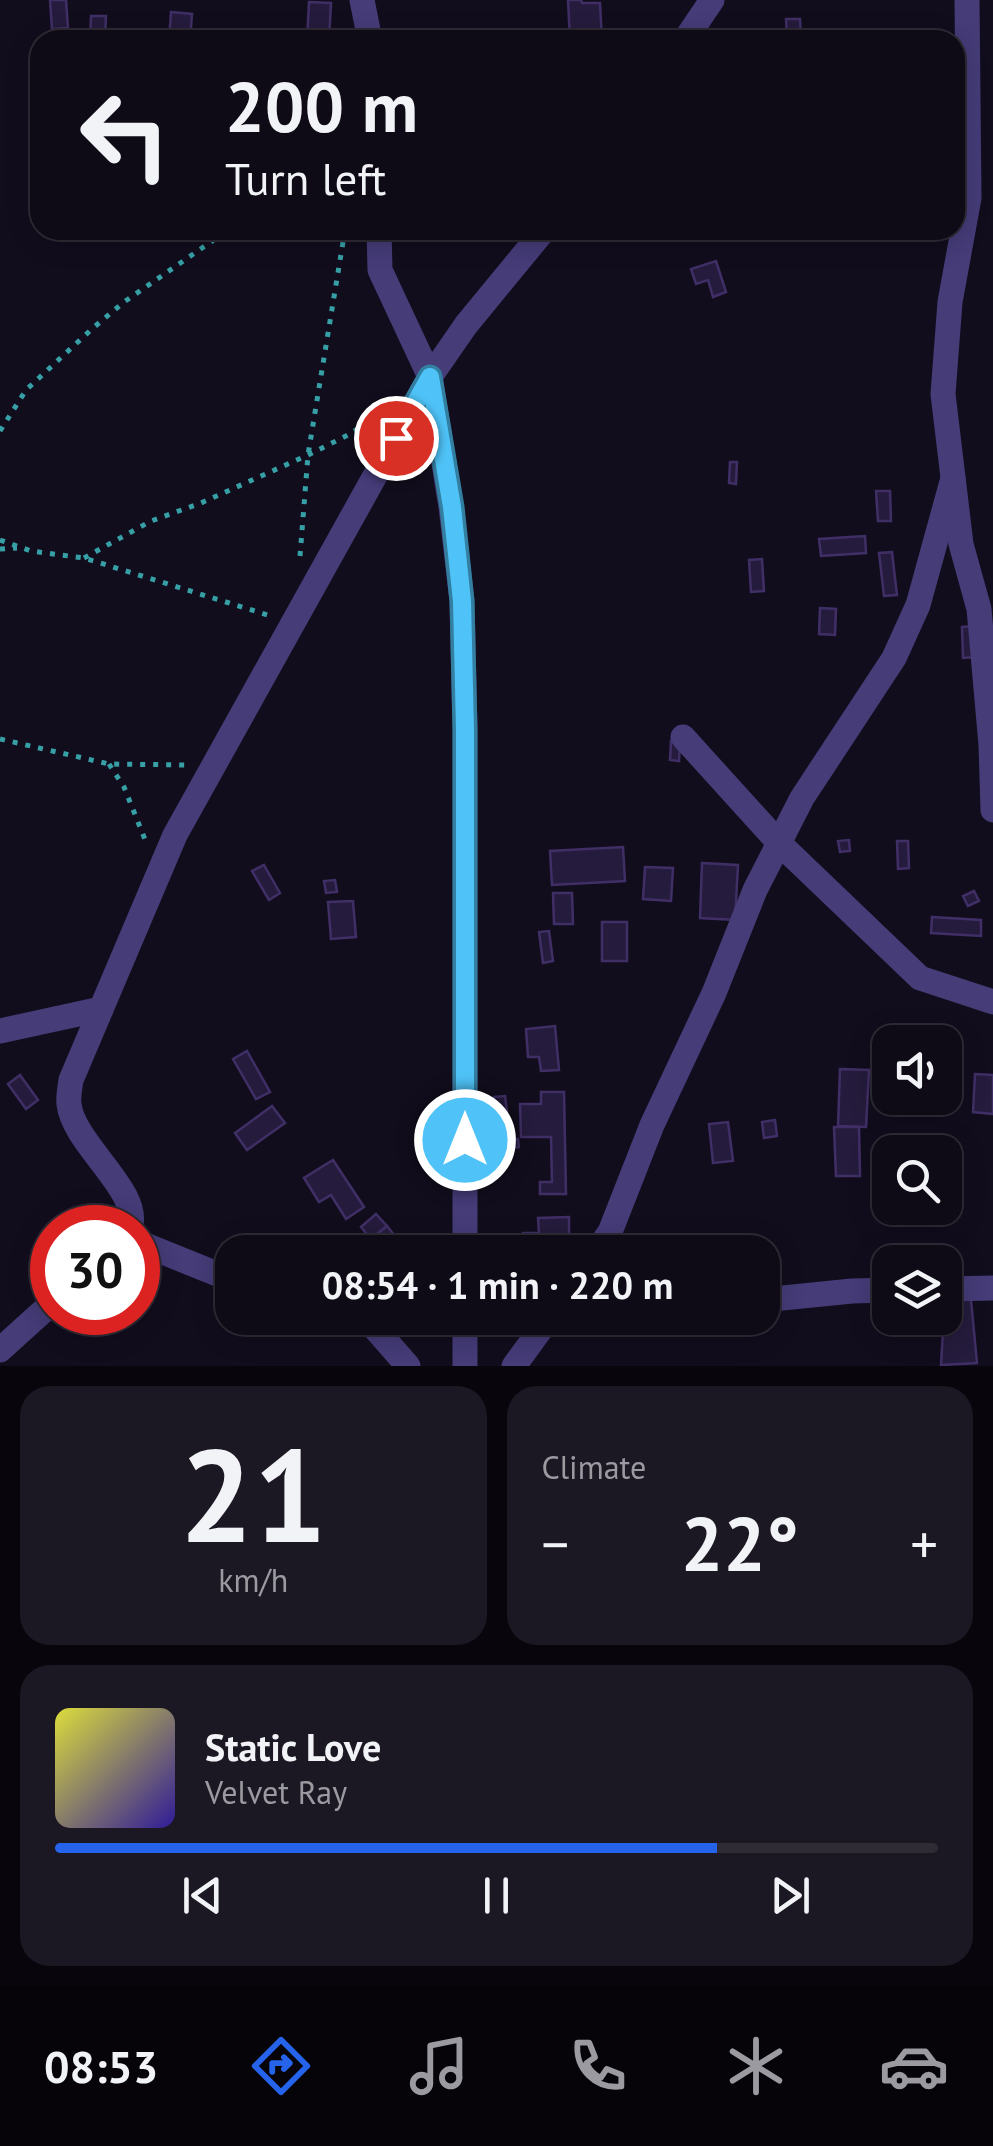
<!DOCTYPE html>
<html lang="en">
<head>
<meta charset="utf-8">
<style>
  :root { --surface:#0e0a16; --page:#1c1823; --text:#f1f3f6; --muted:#9b9aa1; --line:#2e2b35; --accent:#2563eb }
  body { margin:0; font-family:"PT Sans",sans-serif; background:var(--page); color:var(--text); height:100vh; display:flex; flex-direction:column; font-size:38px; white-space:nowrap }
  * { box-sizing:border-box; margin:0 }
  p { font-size:32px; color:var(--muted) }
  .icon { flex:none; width:55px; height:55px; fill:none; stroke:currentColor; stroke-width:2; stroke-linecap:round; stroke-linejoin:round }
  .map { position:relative; height:1366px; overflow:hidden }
  .panel { display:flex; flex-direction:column; gap:20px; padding:20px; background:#08060c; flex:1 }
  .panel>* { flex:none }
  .banner { position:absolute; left:30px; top:30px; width:935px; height:210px; border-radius:30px; box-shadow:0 5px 25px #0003,0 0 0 2px var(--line); background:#0e0a16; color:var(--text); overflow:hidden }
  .fabs { position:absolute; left:872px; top:1025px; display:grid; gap:20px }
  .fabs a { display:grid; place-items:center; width:90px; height:90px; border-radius:20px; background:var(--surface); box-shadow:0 5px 25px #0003,0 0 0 2px var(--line); font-size:50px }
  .speed { position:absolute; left:30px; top:1205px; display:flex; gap:20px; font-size:50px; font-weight:700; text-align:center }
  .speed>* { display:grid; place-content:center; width:130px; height:130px; border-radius:50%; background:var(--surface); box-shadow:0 5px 25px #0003,0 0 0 2px var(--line); line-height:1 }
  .speed .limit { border:15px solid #d22; background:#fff; color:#111 }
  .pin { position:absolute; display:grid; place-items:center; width:85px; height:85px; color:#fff; margin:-42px; border:5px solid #fff; border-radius:50%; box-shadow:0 2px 10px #0007 }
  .me { position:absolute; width:110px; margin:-55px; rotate:0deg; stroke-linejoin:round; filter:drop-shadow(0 0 8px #0008) }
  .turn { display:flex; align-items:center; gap:35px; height:210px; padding:0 30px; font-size:45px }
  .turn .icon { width:130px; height:130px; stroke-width:2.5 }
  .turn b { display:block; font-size:70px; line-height:85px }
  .big { font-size:75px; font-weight:700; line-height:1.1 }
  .panel .tile { flex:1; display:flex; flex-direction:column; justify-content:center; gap:15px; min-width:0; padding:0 35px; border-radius:30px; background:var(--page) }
  .panel .dial { align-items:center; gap:0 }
  .dial b { font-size:130px; line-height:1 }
  .song { display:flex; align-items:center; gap:30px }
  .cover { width:120px; height:120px; border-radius:15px; background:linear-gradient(135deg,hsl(60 70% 55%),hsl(250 70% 35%)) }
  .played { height:10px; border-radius:5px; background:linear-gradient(90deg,var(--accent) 75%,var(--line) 75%) }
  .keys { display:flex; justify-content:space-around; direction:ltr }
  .heat { display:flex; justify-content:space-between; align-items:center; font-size:55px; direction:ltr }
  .panel .tiles { flex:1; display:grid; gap:20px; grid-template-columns:1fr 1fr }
  .tile:last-child { grid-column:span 2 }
  .trip { position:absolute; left:215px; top:1235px; width:565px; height:100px; border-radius:30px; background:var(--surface); box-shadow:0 5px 25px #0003,0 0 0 2px var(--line); font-weight:700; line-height:100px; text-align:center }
  .tabs { display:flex; height:160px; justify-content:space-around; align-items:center; background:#060409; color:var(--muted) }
  .tabs .icon { width:70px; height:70px }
  .tabs .current { color:var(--accent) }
  .tabs b { font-size:45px; color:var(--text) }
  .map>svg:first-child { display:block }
</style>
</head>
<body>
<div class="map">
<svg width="993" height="1366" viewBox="0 0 993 1366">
  <rect width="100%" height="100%" fill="#120d1d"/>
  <g fill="#251b3c" stroke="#402f66" stroke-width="2.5">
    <polygon points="50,0 66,0 68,28 52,29"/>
    <polygon points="568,0 581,0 582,3 600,3 602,40 570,40"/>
    <polygon points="309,2 331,3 329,40 307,40"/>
    <polygon points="171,12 192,14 190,40 169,40"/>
    <polygon points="91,16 106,16 105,40 90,40"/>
    <polygon points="786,19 800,19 801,36 787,37"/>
    <polygon points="716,261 726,292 713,297 708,280 696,284 691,269"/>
    <polygon points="730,462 737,462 736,484 729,483"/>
    <polygon points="876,491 890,491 891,521 878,521"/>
    <polygon points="865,536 866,553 821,556 819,539"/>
    <polygon points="892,552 897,595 884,596 879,553"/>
    <polygon points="762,559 764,591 751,592 749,560"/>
    <polygon points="820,608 836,609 835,635 819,634"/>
    <polygon points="975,626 976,657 963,658 962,627"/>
    <polygon points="671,741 680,742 679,761 670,760"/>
    <polygon points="849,840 850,851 840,852 838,841"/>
    <polygon points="897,841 908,841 909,868 898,869"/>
    <polygon points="623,847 625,881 552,885 550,851"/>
    <polygon points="702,863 738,865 735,920 700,918"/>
    <polygon points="264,865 280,893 269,900 252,871"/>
    <polygon points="645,867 673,868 671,901 643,899"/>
    <polygon points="335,880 337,892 326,893 324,881"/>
    <polygon points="974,891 979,901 968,906 963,896"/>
    <polygon points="553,893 572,893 573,924 554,924"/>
    <polygon points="353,901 356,937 331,939 328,902"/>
    <polygon points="932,917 981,920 981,936 931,933"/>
    <rect x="602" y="922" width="25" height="39"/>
    <polygon points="549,931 553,961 543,963 539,932"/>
    <polygon points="555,1026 559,1070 541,1071 539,1057 528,1057 526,1029"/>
    <polygon points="247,1051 270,1092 256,1099 233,1059"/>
    <polygon points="840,1069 869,1070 866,1127 838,1126"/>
    <polygon points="975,1074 993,1075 993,1114 973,1112"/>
    <polygon points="20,1075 38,1100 26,1109 8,1084"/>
    <polygon points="541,1092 564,1092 566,1194 540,1194 540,1182 552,1182 551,1137 521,1137 520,1104 541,1104"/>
    <polygon points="505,1096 507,1111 495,1112 494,1097"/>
    <polygon points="272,1106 285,1123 247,1150 235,1133"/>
    <polygon points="775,1120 777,1136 764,1138 762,1122"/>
    <polygon points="728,1122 733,1161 713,1163 709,1124"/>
    <polygon points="834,1127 859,1127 860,1176 836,1176"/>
    <polygon points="518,1139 519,1147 500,1151 498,1143"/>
    <polygon points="333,1160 364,1207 346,1219 331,1195 319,1202 304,1178"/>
    <polygon points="376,1214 387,1226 371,1239 361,1227"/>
    <polygon points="569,1217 569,1252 524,1252 523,1233 539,1233 538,1218"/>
    <polygon points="387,1226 402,1245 392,1252 381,1252 371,1239"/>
    <polygon points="945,1297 971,1300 977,1363 941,1365"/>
  </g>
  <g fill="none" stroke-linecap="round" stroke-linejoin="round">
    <g stroke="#36a0a6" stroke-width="5" stroke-dasharray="5 8" stroke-linecap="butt">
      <polyline points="0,431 26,390 93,328 124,302 228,230"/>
      <polyline points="0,540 31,551 84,558 271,616"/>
      <polyline points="0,549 17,548"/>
      <polyline points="300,556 308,455 345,230"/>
      <polyline points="84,558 151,521 201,503 308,455 350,434 383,411"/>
      <polyline points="0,739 109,764 189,765"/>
      <polyline points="109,764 124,787 146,842"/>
    </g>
    <g stroke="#453c78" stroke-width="25">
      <polyline points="362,0 370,40"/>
      <polyline points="967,0 969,198 950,302 943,394 961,544 979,609 991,745 993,810"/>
      <polyline points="685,40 712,0"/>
      <polyline points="379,230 380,270 430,377 451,507 462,601 465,729 465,1252"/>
      <polyline points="683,737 779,843 920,978 993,1002"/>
      <polyline points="0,1031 101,1009"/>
      <path d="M130,1228c13,-36 -57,-84 -61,-124 -1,-7 1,-17 2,-24l104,-245 255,-458 36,-52 78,-95"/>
      <polyline points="138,1242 232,1280"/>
      <polyline points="596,1252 610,1232 652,1125 714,993 755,890 802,798 894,658 918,605 953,478"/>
      <polyline points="945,1289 993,1288"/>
      <polyline points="762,1300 852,1291 890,1290"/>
      <polyline points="366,1318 408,1366"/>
      <polyline points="465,1318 465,1366"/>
      <polyline points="0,1350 52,1303"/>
      <polyline points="514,1366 549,1318"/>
    </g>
  </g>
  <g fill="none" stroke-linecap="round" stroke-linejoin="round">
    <defs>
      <polyline id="route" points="396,438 430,377 452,507 462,601 465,730 465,1140"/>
    </defs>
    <use href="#route" stroke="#337fa1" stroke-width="25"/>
    <use href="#route" stroke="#4fc3f7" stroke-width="18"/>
  </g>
</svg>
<div class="fabs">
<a><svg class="icon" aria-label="sound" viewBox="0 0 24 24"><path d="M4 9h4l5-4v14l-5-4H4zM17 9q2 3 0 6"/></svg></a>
<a><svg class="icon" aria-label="search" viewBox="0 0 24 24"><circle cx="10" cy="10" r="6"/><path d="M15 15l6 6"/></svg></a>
<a><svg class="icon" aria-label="layers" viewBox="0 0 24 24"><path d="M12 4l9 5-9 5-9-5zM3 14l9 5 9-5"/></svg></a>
</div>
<div class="speed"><div class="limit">30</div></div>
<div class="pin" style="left:396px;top:438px;background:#d93025"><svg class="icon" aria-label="arrive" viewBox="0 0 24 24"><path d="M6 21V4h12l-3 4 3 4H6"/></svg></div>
<svg class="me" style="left:465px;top:1140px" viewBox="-20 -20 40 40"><circle r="17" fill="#4fc3f7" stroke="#fff" stroke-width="3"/><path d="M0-11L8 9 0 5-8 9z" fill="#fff"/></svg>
<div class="trip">08:54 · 1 min · 220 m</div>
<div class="banner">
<div class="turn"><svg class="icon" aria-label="left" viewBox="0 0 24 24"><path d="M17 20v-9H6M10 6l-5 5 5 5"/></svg><div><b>200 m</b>Turn left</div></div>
</div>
</div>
<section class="panel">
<div class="tiles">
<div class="tile dial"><b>21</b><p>km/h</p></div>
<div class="tile"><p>Climate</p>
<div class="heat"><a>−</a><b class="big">22°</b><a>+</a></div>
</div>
<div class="tile">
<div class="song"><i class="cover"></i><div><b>Static Love</b><p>Velvet Ray</p></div></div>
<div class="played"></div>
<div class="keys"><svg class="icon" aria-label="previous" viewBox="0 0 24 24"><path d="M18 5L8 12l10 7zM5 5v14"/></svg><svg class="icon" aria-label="pause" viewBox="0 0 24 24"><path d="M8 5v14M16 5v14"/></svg><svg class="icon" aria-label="next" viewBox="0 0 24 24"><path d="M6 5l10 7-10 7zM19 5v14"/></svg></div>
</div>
</div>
</section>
<nav class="tabs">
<b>08:53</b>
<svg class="icon current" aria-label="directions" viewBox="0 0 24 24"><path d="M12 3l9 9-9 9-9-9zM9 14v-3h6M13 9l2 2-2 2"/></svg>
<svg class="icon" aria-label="music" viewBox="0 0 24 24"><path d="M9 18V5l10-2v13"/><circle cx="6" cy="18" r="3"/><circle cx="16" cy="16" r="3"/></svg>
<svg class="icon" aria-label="phone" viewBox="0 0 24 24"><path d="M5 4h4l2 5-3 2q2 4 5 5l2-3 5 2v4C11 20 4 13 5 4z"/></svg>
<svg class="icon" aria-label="climate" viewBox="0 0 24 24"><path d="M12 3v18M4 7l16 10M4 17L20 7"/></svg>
<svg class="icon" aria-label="car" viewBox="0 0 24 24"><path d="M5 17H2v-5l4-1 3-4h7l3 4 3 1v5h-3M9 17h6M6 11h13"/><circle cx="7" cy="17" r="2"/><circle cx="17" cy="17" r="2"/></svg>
</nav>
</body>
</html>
